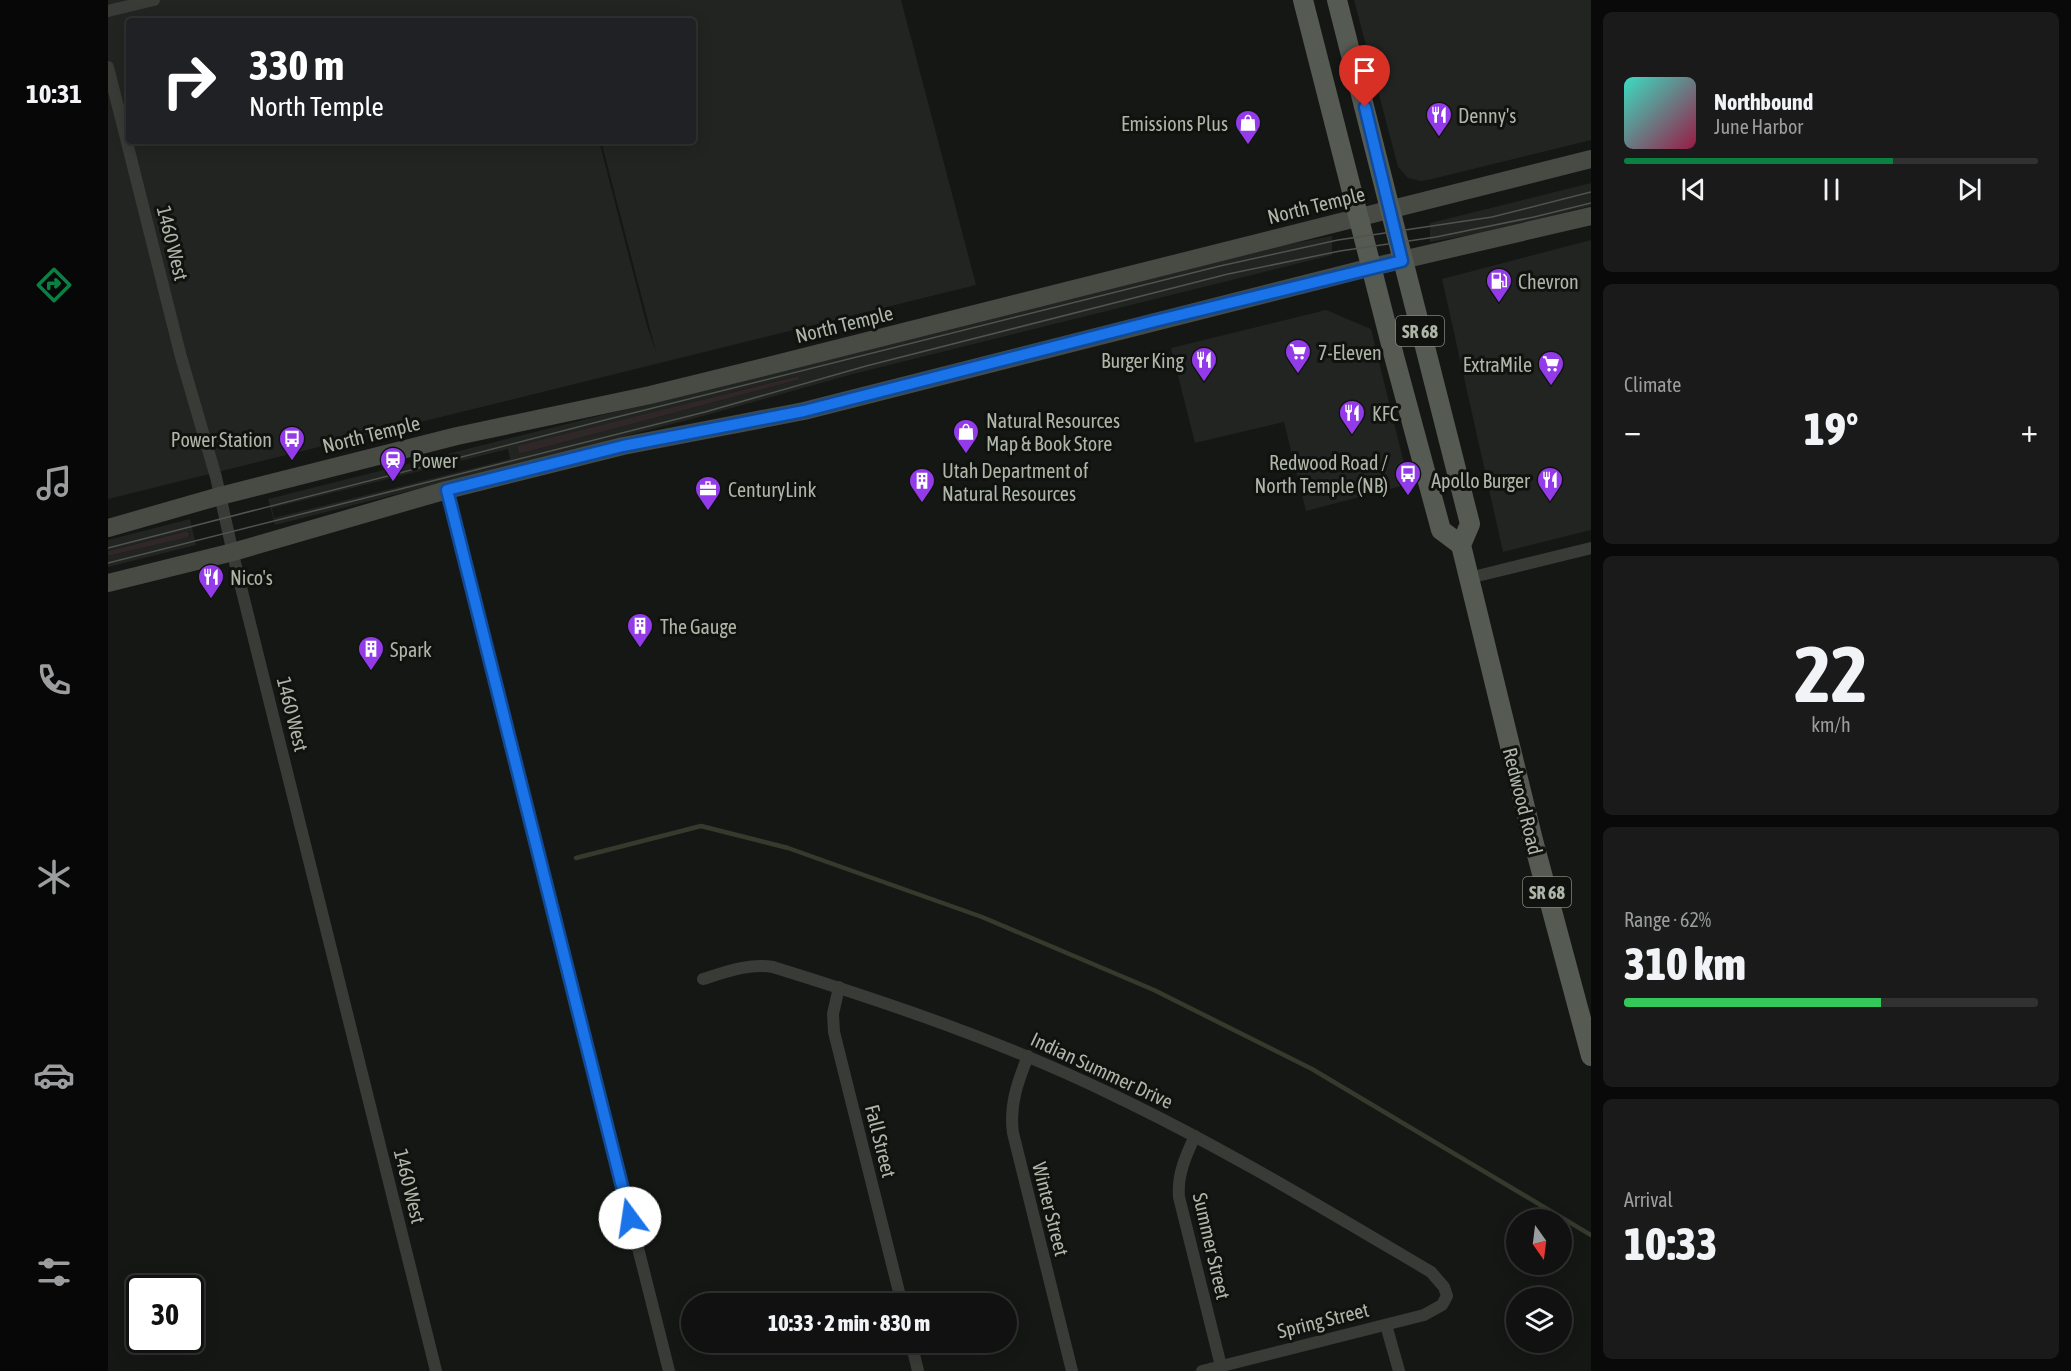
<!DOCTYPE html>
<html lang="en">
<head>
<meta charset="utf-8">
<style>
  :root { --surface:#101110; --page:#191a19; --text:#f1f3f6; --muted:#9c9d9f; --line:#303130; --accent:#0b8043 }
  body { margin:0; font-family:"Asap Condensed",sans-serif; background:var(--page); color:var(--text); height:100vh; display:flex; flex-direction:column; font-size:22px; white-space:nowrap }
  * { box-sizing:border-box; margin:0 }
  p { font-size:20px; color:var(--muted) }
  .icon { flex:none; width:33px; height:33px; fill:none; stroke:currentColor; stroke-width:2; stroke-linecap:round; stroke-linejoin:round }
  .map { position:relative; flex:1; overflow:hidden }
  .side { display:flex; flex-direction:column; gap:12px; padding:12px; background:#090909; width:480px }
  .side>* { flex:none }
  .top-card { position:absolute; left:18px; top:18px; width:570px; height:126px; border-radius:6px; box-shadow:0 3px 15px #0003,0 0 0 2px var(--line); background:#202124; color:#fff; overflow:hidden }
  .needle { width:39px; rotate:166deg }
  .fabs { position:absolute; left:1398px; top:1209px; display:grid; gap:12px }
  .fabs a { display:grid; place-items:center; width:66px; height:66px; border-radius:50%; background:var(--surface); box-shadow:0 3px 15px #0003,0 0 0 2px var(--line); font-size:30px }
  .speed { position:absolute; left:18px; top:1275px; display:flex; gap:12px; font-size:30px; font-weight:700; text-align:center }
  .speed>* { display:grid; place-content:center; width:78px; height:78px; border-radius:50%; background:var(--surface); box-shadow:0 3px 15px #0003,0 0 0 2px var(--line); line-height:1 }
  .speed .limit { border:3px solid #111; border-radius:9px; background:#fff; color:#111 }
  .pin { position:absolute; display:grid; place-items:center; width:51px; height:51px; color:#fff; margin:-62px -26px; border-radius:50% 50% 50% 0; rotate:-45deg; box-shadow:0 0 6px #0007 }
  .pin .icon { rotate:45deg }
  .me { position:absolute; width:66px; margin:-33px; rotate:346deg; stroke-linejoin:round; filter:drop-shadow(0 0 4px #0008) }
  .turn { display:flex; align-items:center; gap:21px; height:126px; padding:0 24px; font-size:27px }
  .turn .icon { width:78px; height:78px; stroke-width:2.5 }
  .turn b { display:block; font-size:42px; line-height:51px }
  .big { font-size:45px; font-weight:800; line-height:1.1 }
  .side .card { flex:1; display:flex; flex-direction:column; justify-content:center; gap:9px; min-width:0; padding:0 21px; border-radius:9px; background:var(--page) }
  .side .dial { align-items:center; gap:0 }
  .dial b { font-size:78px; line-height:1 }
  .song { display:flex; align-items:center; gap:18px }
  .cover { width:72px; height:72px; border-radius:9px; background:linear-gradient(135deg,hsl(170 70% 55%),hsl(340 70% 35%)) }
  .played { height:6px; border-radius:3px; background:linear-gradient(90deg,var(--accent) 65%,var(--line) 65%) }
  .keys { display:flex; justify-content:space-around; direction:ltr }
  .heat { display:flex; justify-content:space-between; align-items:center; font-size:33px; direction:ltr }
  .charge { height:9px; border-radius:4px; background:linear-gradient(90deg,#34c759 62%,var(--line) 0) }
  .trip { position:absolute; left:573px; top:1293px; width:336px; height:60px; border-radius:30px; background:var(--surface); box-shadow:0 3px 15px #0003,0 0 0 2px var(--line); font-weight:800; line-height:60px; text-align:center }
  main { display:flex; flex:1; min-height:0 }
  .tabs { display:flex; flex-direction:column; width:108px; justify-content:space-around; align-items:center; background:#060706; color:var(--muted) }
  .tabs .icon { width:42px; height:42px }
  .tabs .current { color:var(--accent) }
  .tabs b { font-size:27px; color:var(--text) }
  .map>svg:first-child { display:block }
</style>
</head>
<body>
<main>
<nav class="tabs">
<b>10:31</b>
<svg class="icon current" aria-label="directions" viewBox="0 0 24 24"><path d="M12 3l9 9-9 9-9-9zM9 14v-3h6M13 9l2 2-2 2"/></svg>
<svg class="icon" aria-label="music" viewBox="0 0 24 24"><path d="M9 18V5l10-2v13"/><circle cx="6" cy="18" r="3"/><circle cx="16" cy="16" r="3"/></svg>
<svg class="icon" aria-label="phone" viewBox="0 0 24 24"><path d="M5 4h4l2 5-3 2q2 4 5 5l2-3 5 2v4C11 20 4 13 5 4z"/></svg>
<svg class="icon" aria-label="climate" viewBox="0 0 24 24"><path d="M12 3v18M4 7l16 10M4 17L20 7"/></svg>
<svg class="icon" aria-label="car" viewBox="0 0 24 24"><path d="M5 17H2v-5l4-1 3-4h7l3 4 3 1v5h-3M9 17h6M6 11h13"/><circle cx="7" cy="17" r="2"/><circle cx="17" cy="17" r="2"/></svg>
<svg class="icon" aria-label="filters" viewBox="0 0 24 24"><path d="M4 7h16M4 17h16"/><circle cx="9" cy="7" r="2"/><circle cx="15" cy="17" r="2"/></svg>
</nav>
<div class="map">
<svg width="1483" height="1371" viewBox="0 0 1483 1371">
  <rect width="100%" height="100%" fill="#151715"/>
  <g fill="#212421" fill-rule="evenodd">
    <path d="M0,0h793l75,285 -868,214zM21,21h564v120h-92l55,211 -9,-26 -48,-185h-470z"/>
    <polygon points="1246,0 1483,0 1483,140 1324,179 1313,181 1300,178 1290,167"/>
    <polygon points="1483,183 1483,206 1372,233 1322,242 1322,223"/>
    <path d="M1224,236v19l-479,119 -161,45 -417,106 -7,-26 990,-249zM689,376l1,4 -279,74 -2,-7zM400,449l2,10 -236,59 -2,-10z"/>
    <polygon points="1483,240 1483,530 1395,552 1334,279"/>
    <polygon points="1218,310 1263,329 1301,484 1198,511 1176,422 1087,443 1063,348"/>
    <polygon points="82,519 88,545 0,567 0,556 82,536 81,531 78,531 0,551 0,540"/>
  </g>
  <g fill="#302727">
    <polygon points="690,376 690,380 411,454 409,446"/>
    <polygon points="79,531 82,534 80,537 0,556 0,551"/>
  </g>
  <g fill="none" stroke-linecap="round" stroke-linejoin="round">
    <polyline stroke="#363a2c" stroke-width="4.5" points="468,858 593,826 680,848 874,917 1046,990 1204,1069 1483,1235"/>
    <g stroke="#383b36" stroke-width="12">
      <polyline points="0,11 46,0"/>
      <polyline points="0,67 73,357 108,477 128,567 328,1371"/>
      <polyline points="339,490 561,1371"/>
      <polyline points="1361,578 1483,548"/>
      <path d="M595,979c23,-7 46,-16 70,-12 116,36 231,75 340,128 109,52 213,115 318,177l13,15 3,9 -5,9 -18,10 -222,56"/>
      <polyline points="731,987 725,1014 726,1032 794,1304"/>
      <path d="M920,1056c-10,25 -19,49 -15,77l59,238"/>
      <path d="M1087,1136c-9,19 -18,39 -16,61l42,169"/>
      <polyline points="1278,1325 1291,1371"/>
      <polyline points="803,1342 810,1371"/>
    </g>
    <g stroke="#474b44" stroke-width="18">
      <polyline points="0,528 112,496 349,436 542,395 652,368 1483,159"/>
      <polyline points="0,583 125,552 339,490 515,446 696,411 1264,267 1483,216"/>
    </g>
    <g stroke="#555a52" stroke-width="20">
      <polyline points="1195,0 1286,356 1333,530 1353,545"/>
      <polyline points="1229,0 1362,524 1353,545 1425,840 1483,1056"/>
    </g>
    <g stroke="#50544d" stroke-width="1.5">
      <polyline points="0,548 501,419 1112,266 1230,240 1384,217 1483,192"/>
      <polyline points="0,563 597,412 758,366 1120,274 1232,251 1328,237 1426,217 1483,203"/>
    </g>
  </g>
  <g fill="none" stroke-linecap="round" stroke-linejoin="round">
    <defs>
      <polyline id="route" points="522,1218 339,490 515,446 696,411 1047,321 1294,261 1257,107"/>
    </defs>
    <use href="#route" stroke="#114b97" stroke-width="15"/>
    <use href="#route" stroke="#1a73e8" stroke-width="10"/>
  </g>
  <defs>
    <symbol id="restaurant-pin" viewBox="-11 -11 22 30"><path d="M0 17L-7.5 6A9.5 9.5 0 1 1 7.5 6Z" fill="#943be9" stroke="#101210"/><path d="M-5-6h1v4h1v-4h1v4h1v-4h1v5L-1.5 .5V6h-2V.5L-5-1ZM5-6V6H3V1.5H1.5Q1.5-4 5-6Z" fill="#fff"/></symbol>
    <symbol id="shop-pin" viewBox="-11 -11 22 30"><path d="M0 17L-7.5 6A9.5 9.5 0 1 1 7.5 6Z" fill="#943be9" stroke="#101210"/><path d="M-5-2.5h2.3a2.7 3.5 0 0 1 5.4 0H5L5.5 6h-11ZM-1.5-2.5h3a1.5 2.3 0 0 0-3 0Z" fill="#fff"/></symbol>
    <symbol id="fuel-pin" viewBox="-11 -11 22 30"><path d="M0 17L-7.5 6A9.5 9.5 0 1 1 7.5 6Z" fill="#943be9" stroke="#101210"/><path d="M-5.5-6h7V0h2V4h1.3V-2.5L3-4.5l.8-.8L6-3V5H2.5V1h-1V6h-7ZM-4.2-4.7v3.2H.2V-4.7Z" fill="#fff"/></symbol>
    <symbol id="supermarket-pin" viewBox="-11 -11 22 30"><path d="M0 17L-7.5 6A9.5 9.5 0 1 1 7.5 6Z" fill="#943be9" stroke="#101210"/><path d="M-6-5.5h2.5l.6 2H6L4.5 2H-2.5L-4.4-4H-6ZM-1.5 3.2a1.3 1.3 0 1 0 .1 0ZM3 3.2a1.3 1.3 0 1 0 .1 0Z" fill="#fff"/></symbol>
    <symbol id="bus-pin" viewBox="-11 -11 22 30"><path d="M0 17L-7.5 6A9.5 9.5 0 1 1 7.5 6Z" fill="#943be9" stroke="#101210"/><path d="M-5-6H5V4H4V6H2V4H-2V6H-4V4H-5ZM-3.5-4V0h7V-4ZM-3.5 1.2v1.5H-2V1.2ZM2 1.2v1.5H3.5V1.2Z" fill="#fff"/></symbol>
    <symbol id="station-pin" viewBox="-11 -11 22 30"><path d="M0 17L-7.5 6A9.5 9.5 0 1 1 7.5 6Z" fill="#943be9" stroke="#101210"/><path d="M-3-6H3Q5-6 5-4V2Q5 4 3 4L4.5 6H3L1.5 4h-3L-3 6H-4.5L-3 4Q-5 4-5 2V-4Q-5-6-3-6ZM-3.5-4v3h7v-3ZM-3.5 1v1.5H-2V1ZM2 1v1.5H3.5V1Z" fill="#fff"/></symbol>
    <symbol id="building-pin" viewBox="-11 -11 22 30"><path d="M0 17L-7.5 6A9.5 9.5 0 1 1 7.5 6Z" fill="#943be9" stroke="#101210"/><path d="M-4-6H4V6H1V3H-1V6H-4ZM-2.5-4.3h1.7v1.8h-1.7ZM.8-4.3h1.7v1.8H.8ZM-2.5-1h1.7V.8h-1.7ZM.8-1h1.7V.8H.8Z" fill="#fff"/></symbol>
    <symbol id="office-pin" viewBox="-11 -11 22 30"><path d="M0 17L-7.5 6A9.5 9.5 0 1 1 7.5 6Z" fill="#943be9" stroke="#101210"/><path d="M-6-3h4V-5.5h4V-3h4V5H-6ZM-1-4.5V-3h2v-1.5ZM-6 0V1H6V0Z" fill="#fff"/></symbol>
  </defs>
  <g fill-rule="evenodd">
    <use href="#restaurant-pin" x="1316" y="100" width="30" height="40"/>
    <use href="#shop-pin" x="1125" y="108" width="30" height="40"/>
    <use href="#fuel-pin" x="1376" y="266" width="30" height="40"/>
    <use href="#supermarket-pin" x="1175" y="337" width="30" height="40"/>
    <use href="#restaurant-pin" x="1081" y="345" width="30" height="40"/>
    <use href="#supermarket-pin" x="1428" y="349" width="30" height="40"/>
    <use href="#restaurant-pin" x="1229" y="398" width="30" height="40"/>
    <use href="#shop-pin" x="843" y="417" width="30" height="40"/>
    <use href="#bus-pin" x="169" y="424" width="30" height="40"/>
    <use href="#station-pin" x="270" y="445" width="30" height="40"/>
    <use href="#bus-pin" x="1285" y="459" width="30" height="40"/>
    <use href="#restaurant-pin" x="1427" y="465" width="30" height="40"/>
    <use href="#building-pin" x="799" y="466" width="30" height="40"/>
    <use href="#office-pin" x="585" y="474" width="30" height="40"/>
    <use href="#restaurant-pin" x="88" y="562" width="30" height="40"/>
    <use href="#building-pin" x="517" y="611" width="30" height="40"/>
    <use href="#building-pin" x="248" y="634" width="30" height="40"/>
  </g>
  <g text-anchor="middle" dominant-baseline="central" stroke-width="6" stroke-linejoin="round" paint-order="stroke">
    <g fill="#101210" stroke="#7f857a" stroke-width="1.5">
      <rect x="1288" y="316" width="48" height="30" rx="4.5"/>
      <rect x="1415" y="877" width="48" height="30" rx="4.5"/>
    </g>
    <g font-size="18" font-weight="bold" fill="#aeb6a7">
      <text x="1312" y="331">SR 68</text>
      <text x="1439" y="892">SR 68</text>
    </g>
    <g font-size="20" fill="#aeb6a7" stroke="#101210" text-anchor="start">
      <text x="1350" y="115">Denny's</text>
      <text x="1120" y="123" text-anchor="end">Emissions Plus</text>
      <text x="1410" y="281">Chevron</text>
      <text x="1210" y="352">7-Eleven</text>
      <text x="1076" y="360" text-anchor="end">Burger King</text>
      <text x="1424" y="364" text-anchor="end">ExtraMile</text>
      <text x="1264" y="413">KFC</text>
      <text x="878" y="420">Natural Resources<tspan x="878" dy="23">Map &amp; Book Store</tspan></text>
      <text x="164" y="439" text-anchor="end">Power Station</text>
      <text x="304" y="460">Power</text>
      <text x="1280" y="462" text-anchor="end">Redwood Road /<tspan x="1280" dy="23">North Temple (NB)</tspan></text>
      <text x="834" y="470">Utah Department of<tspan x="834" dy="23">Natural Resources</tspan></text>
      <text x="1422" y="480" text-anchor="end">Apollo Burger</text>
      <text x="620" y="489">CenturyLink</text>
      <text x="122" y="577">Nico's</text>
      <text x="552" y="626">The Gauge</text>
      <text x="282" y="649">Spark</text>
    </g>
    <g font-size="20" fill="#aeb6a7" stroke="#101210">
      <text transform="translate(1208 205) rotate(-14)">North Temple</text>
      <text transform="translate(65 243) rotate(76)">1460 West</text>
      <text transform="translate(736 324) rotate(-14)">North Temple</text>
      <text transform="translate(263 434) rotate(-14)">North Temple</text>
      <text transform="translate(185 714) rotate(76)">1460 West</text>
      <text transform="translate(1415 801) rotate(76)">Redwood Road</text>
      <text transform="translate(994 1070) rotate(25)">Indian Summer Drive</text>
      <text transform="translate(773 1141) rotate(76)">Fall Street</text>
      <text transform="translate(302 1186) rotate(76)">1460 West</text>
      <text transform="translate(943 1209) rotate(76)">Winter Street</text>
      <text transform="translate(1104 1246) rotate(77)">Summer Street</text>
      <text transform="translate(1215 1320) rotate(-14)">Spring Street</text>
    </g>
  </g>
</svg>
<div class="fabs">
<a><svg class="needle" viewBox="-14 -14 28 28"><path d="M0-13l5 13h-10z" fill="#e53935"/><path d="M0 13l5-13h-10z" fill="#9c9d9f"/></svg></a>
<a><svg class="icon" aria-label="layers" viewBox="0 0 24 24"><path d="M12 4l9 5-9 5-9-5zM3 14l9 5 9-5"/></svg></a>
</div>
<div class="speed"><div class="limit">30</div></div>
<div class="pin" style="left:1257px;top:107px;background:#d93025"><svg class="icon" aria-label="arrive" viewBox="0 0 24 24"><path d="M6 21V4h12l-3 4 3 4H6"/></svg></div>
<svg class="me" style="left:522px;top:1218px" viewBox="-20 -20 40 40"><circle r="19" fill="#fff"/><path d="M0-13L10 11 0 6-10 11z" fill="#1a73e8"/></svg>
<div class="trip">10:33 · 2 min · 830 m</div>
<div class="top-card">
<div class="turn"><svg class="icon" aria-label="right" viewBox="0 0 24 24"><path d="M7 20v-9h11M14 6l5 5-5 5"/></svg><div><b>330 m</b>North Temple</div></div>
</div>
</div>
<section class="side">
<div class="card">
<div class="song"><i class="cover"></i><div><b>Northbound</b><p>June Harbor</p></div></div>
<div class="played"></div>
<div class="keys"><svg class="icon" aria-label="previous" viewBox="0 0 24 24"><path d="M18 5L8 12l10 7zM5 5v14"/></svg><svg class="icon" aria-label="pause" viewBox="0 0 24 24"><path d="M8 5v14M16 5v14"/></svg><svg class="icon" aria-label="next" viewBox="0 0 24 24"><path d="M6 5l10 7-10 7zM19 5v14"/></svg></div>
</div>
<div class="card"><p>Climate</p>
<div class="heat"><a>−</a><b class="big">19°</b><a>+</a></div>
</div>
<div class="card dial"><b>22</b><p>km/h</p></div>
<div class="card"><p>Range · 62%</p><b class="big">310 km</b><div class="charge"></div></div>
<div class="card"><p>Arrival</p><b class="big">10:33</b></div>
</section>
</main>
</body>
</html>
